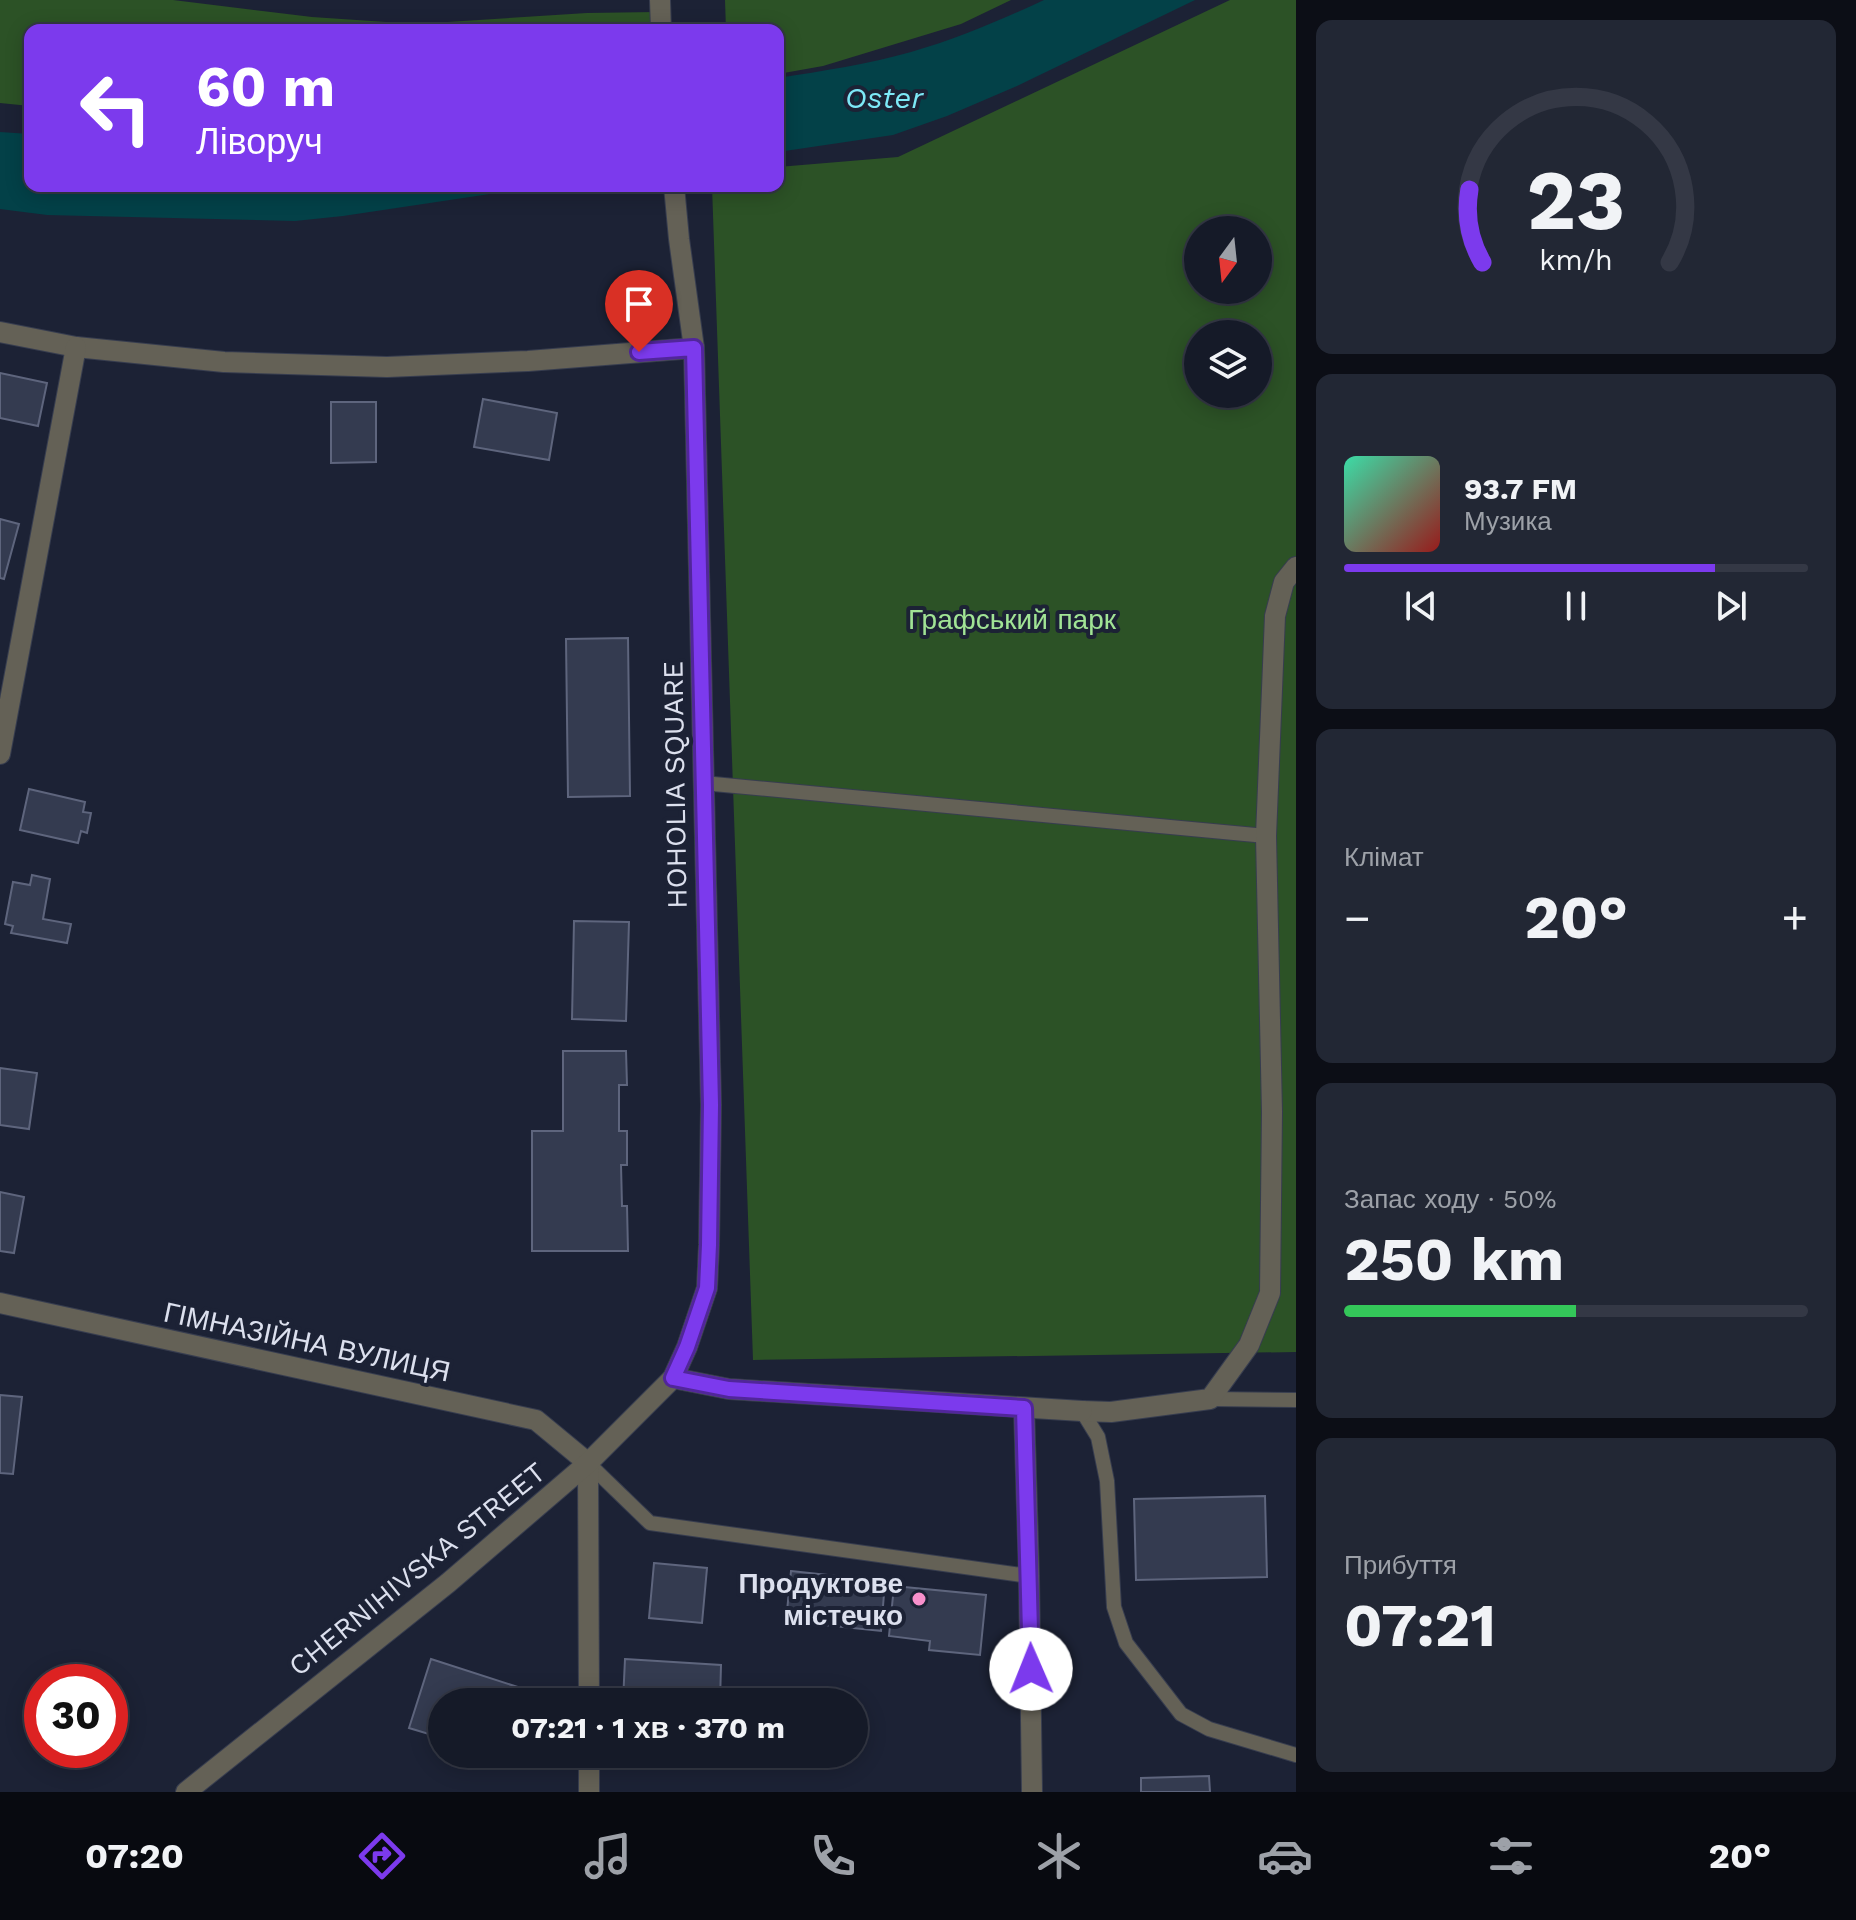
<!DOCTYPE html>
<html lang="uk">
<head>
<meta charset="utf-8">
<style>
  :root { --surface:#151a28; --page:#222734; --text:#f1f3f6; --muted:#9da1a8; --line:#343845; --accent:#7c3aed }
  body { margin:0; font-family:"Work Sans",sans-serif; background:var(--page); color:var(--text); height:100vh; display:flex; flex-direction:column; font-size:30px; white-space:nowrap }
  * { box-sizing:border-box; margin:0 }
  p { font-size:26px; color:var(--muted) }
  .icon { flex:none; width:44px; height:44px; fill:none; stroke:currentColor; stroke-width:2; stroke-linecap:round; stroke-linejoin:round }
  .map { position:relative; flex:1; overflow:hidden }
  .drawer { display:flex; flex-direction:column; gap:20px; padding:20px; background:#0c0e16; width:560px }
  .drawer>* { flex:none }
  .guide { position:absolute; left:24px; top:24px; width:760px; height:168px; border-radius:16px; box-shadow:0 4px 20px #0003,0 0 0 2px var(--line); background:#7c3aed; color:#fff; overflow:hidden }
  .needle { width:52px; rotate:195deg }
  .controls { position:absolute; left:1184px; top:216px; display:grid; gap:16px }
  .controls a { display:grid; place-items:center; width:88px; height:88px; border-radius:50%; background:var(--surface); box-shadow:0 4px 20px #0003,0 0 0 2px var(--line); font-size:40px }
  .speed { position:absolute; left:24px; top:1664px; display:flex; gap:16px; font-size:40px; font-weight:700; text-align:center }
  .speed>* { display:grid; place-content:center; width:104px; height:104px; border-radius:50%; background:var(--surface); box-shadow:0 4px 20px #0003,0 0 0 2px var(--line); line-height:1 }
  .speed .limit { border:12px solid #d22; background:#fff; color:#111 }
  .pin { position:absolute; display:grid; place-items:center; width:68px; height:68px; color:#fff; margin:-82px -34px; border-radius:50% 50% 50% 0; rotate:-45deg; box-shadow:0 0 8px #0007 }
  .pin .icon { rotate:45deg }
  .me { position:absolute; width:88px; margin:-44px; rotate:359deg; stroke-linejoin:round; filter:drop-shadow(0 0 6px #0008) }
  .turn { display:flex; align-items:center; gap:28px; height:168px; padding:0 40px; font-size:36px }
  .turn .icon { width:104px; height:104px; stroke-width:2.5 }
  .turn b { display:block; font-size:56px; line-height:68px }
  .big { font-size:60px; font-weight:700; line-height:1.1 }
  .drawer .card { flex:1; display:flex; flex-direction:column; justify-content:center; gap:12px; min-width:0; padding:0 28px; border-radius:16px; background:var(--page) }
  .drawer .dial { align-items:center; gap:0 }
  .dial svg { height:208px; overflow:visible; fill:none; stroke:var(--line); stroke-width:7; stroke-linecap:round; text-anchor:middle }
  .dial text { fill:var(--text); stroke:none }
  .song { display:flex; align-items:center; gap:24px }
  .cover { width:96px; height:96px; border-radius:12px; background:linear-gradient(135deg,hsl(160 70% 55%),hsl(0 70% 35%)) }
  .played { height:8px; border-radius:4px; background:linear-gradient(90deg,var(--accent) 80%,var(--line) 80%) }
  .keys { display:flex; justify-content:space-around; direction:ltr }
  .heat { display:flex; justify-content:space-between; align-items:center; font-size:44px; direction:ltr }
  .charge { height:12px; border-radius:6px; background:linear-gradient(90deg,#34c759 50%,var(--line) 0) }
  .trip { position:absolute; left:428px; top:1688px; width:440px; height:80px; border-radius:40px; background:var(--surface); box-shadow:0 4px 20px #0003,0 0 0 2px var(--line); font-weight:700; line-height:80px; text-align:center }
  .dock { display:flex; height:128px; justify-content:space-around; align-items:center; background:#080a10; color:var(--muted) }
  .dock .icon { width:56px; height:56px }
  .dock .active { color:var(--accent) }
  .dock b { font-size:36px; color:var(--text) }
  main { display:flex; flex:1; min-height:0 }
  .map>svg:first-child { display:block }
</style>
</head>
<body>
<main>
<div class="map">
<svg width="1296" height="1792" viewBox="0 0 1296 1792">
  <rect width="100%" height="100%" fill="#1c2235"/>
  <g fill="#2c5226" fill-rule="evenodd">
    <polygon points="0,0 173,0 312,17 416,24 587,13 656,12 656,30 30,30 30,106 0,103"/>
    <polygon points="725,0 1011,0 961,24 823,66 778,74 778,30 726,30"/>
    <path d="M1230,0h66v1352l-543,8 -41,-1174h66v-19l120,-10zM1198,230h60v60h-60zM1198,334h60v60h-60z"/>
  </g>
  <g fill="#034148">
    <path d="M1044,0h151l-178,86 -70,30 -54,19 -115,17v-74c45,-7 90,-14 133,-26 46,-13 90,-32 133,-52z"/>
    <polygon points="0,132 30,134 30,186 543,186 343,216 295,221 47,215 0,209"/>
  </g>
  <g fill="#343b50" stroke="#5e657d" stroke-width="2">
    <polygon points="0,373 47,383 38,426 0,418"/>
    <polygon points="483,399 557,413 549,460 474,447"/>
    <polygon points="331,402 376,402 376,462 331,463"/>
    <polygon points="0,519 19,524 4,579 0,578"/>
    <polygon points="628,638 630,796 568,797 566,639"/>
    <polygon points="29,789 85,802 83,812 91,813 87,833 81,831 78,843 20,830"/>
    <polygon points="32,875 50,879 43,919 71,924 67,943 11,933 13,926 5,924 13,882 30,885"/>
    <polygon points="574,921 629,922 626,1021 572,1019"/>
    <polygon points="563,1051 626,1051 627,1085 619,1085 619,1131 627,1131 627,1165 621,1165 622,1206 627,1206 628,1251 532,1251 532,1131 563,1131"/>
    <polygon points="0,1068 37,1073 29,1129 0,1125"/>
    <polygon points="0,1192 24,1197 14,1253 0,1251"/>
    <polygon points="0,1395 22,1397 13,1474 0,1473"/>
    <polygon points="1265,1496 1267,1577 1136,1580 1134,1499"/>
    <polygon points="654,1563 707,1568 702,1623 649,1618"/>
    <polygon points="791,1571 864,1579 863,1592 884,1594 881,1631 786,1621"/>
    <polygon points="894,1586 986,1595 980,1655 929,1650 930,1641 889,1636"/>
    <polygon points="431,1659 530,1691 526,1702 442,1702 442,1738 409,1728"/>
    <polygon points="625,1659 721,1665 720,1702 623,1702"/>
    <polygon points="1209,1776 1210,1792 1141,1792 1141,1778"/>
  </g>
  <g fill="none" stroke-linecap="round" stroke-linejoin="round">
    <defs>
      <g id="service">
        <polyline points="703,783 1266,836"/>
        <polyline points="1210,1399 1296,1400"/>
        <polyline points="1082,1411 1098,1437 1107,1481 1114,1607 1126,1643 1181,1714 1209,1729 1296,1755"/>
        <polyline points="588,1463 650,1523 1029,1576"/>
      </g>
      <polyline id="pedestrian" points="1082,1411 1111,1412 1210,1399 1249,1345 1270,1293 1272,1112 1266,836 1275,616 1284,582 1296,567"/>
      <g id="minor">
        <polyline points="0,332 76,347 224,362 387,367 528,361 694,348"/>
        <polyline points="0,754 76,347"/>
        <polyline points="0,1303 536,1420 588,1463 589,1702"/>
        <polyline points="673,1378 729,1389 1082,1411"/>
        <polyline points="1024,1408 1029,1576 1032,1792"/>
        <polyline points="589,1754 589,1792"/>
      </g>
      <g id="tertiary">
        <polyline points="660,0 661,30"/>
        <polyline points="186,1792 448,1583 588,1463 673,1378 687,1347 707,1288 709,1245 711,1105 694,348 679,239 674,186"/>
      </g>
    </defs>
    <use href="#service" stroke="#373d4f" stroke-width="16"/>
    <use href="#pedestrian" stroke="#373d4f" stroke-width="22"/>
    <use href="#minor" stroke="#373d4f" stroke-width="22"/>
    <use href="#tertiary" stroke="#373d4f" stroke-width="22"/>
    <use href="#service" stroke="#646156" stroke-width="14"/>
    <use href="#pedestrian" stroke="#646156" stroke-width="20"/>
    <use href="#minor" stroke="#646156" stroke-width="20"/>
    <use href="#tertiary" stroke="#646156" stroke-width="20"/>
  </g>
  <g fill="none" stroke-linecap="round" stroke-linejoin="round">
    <defs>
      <polyline id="route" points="639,352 694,348 711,1105 709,1245 707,1288 687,1347 673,1378 729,1389 1024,1408 1031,1669"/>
    </defs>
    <use href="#route" stroke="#51269a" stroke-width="20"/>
    <use href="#route" stroke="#7c3aed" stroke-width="14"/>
  </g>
  <circle fill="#f890cc" stroke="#1c2235" stroke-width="3" cx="919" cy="1599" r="8"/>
  <g text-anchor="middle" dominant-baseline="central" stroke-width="8" stroke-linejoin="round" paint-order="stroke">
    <g font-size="28" fill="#a1e495" stroke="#1c2235">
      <text x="1012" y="619">Графський парк</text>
    </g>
    <g font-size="28" fill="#dce0ee" stroke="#1c2235">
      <text transform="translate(675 785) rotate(-91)">HOHOLIA SQUARE</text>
      <text transform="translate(307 1342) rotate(12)">ГІМНАЗІЙНА ВУЛИЦЯ</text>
      <text transform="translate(417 1569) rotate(-39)">CHERNIHIVSKA STREET</text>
    </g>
    <g font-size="28" font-weight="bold" fill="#dce0ee" stroke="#1c2235" text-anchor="end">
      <text x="903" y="1583">Продуктове<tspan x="903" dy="32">містечко</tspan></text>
    </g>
    <g font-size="30" font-style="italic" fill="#7de8f7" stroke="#1c2235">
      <text x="884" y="97">Oster</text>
    </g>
  </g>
</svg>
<div class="controls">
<a><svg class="needle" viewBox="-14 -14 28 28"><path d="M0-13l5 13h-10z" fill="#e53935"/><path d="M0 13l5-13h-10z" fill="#9da1a8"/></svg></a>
<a><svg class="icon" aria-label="layers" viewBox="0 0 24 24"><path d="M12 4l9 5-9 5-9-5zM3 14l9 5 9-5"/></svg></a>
</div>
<div class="speed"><div class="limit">30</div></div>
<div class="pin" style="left:639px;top:352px;background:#d93025"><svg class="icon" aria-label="arrive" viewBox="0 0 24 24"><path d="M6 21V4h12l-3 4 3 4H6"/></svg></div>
<svg class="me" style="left:1031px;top:1669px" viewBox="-20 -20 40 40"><circle r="19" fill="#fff"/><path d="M0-13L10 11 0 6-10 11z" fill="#7c3aed"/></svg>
<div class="trip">07:21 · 1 хв · 370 m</div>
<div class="guide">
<div class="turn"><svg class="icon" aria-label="left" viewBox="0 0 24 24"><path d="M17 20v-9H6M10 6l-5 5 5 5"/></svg><div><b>60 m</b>Ліворуч</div></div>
</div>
</div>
<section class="drawer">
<div class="card dial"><svg viewBox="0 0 100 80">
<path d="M14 69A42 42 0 1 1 86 69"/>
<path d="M14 69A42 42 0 0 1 9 41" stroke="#7c3aed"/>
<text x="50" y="56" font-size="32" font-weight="700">23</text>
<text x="50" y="72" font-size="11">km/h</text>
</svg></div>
<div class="card">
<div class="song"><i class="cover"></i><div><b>93.7 FM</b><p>Музика</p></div></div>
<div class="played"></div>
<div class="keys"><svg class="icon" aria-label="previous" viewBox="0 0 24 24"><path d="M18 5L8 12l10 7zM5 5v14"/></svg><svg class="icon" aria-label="pause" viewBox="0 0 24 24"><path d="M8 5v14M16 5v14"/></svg><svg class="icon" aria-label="next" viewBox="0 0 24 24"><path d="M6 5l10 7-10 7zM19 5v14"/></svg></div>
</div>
<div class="card"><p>Клімат</p>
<div class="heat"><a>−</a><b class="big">20°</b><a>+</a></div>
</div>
<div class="card"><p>Запас ходу · 50%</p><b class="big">250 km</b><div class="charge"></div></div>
<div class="card"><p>Прибуття</p><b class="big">07:21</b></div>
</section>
</main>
<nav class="dock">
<b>07:20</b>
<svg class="icon active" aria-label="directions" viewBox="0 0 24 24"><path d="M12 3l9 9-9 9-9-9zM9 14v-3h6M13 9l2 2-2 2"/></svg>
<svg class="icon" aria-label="music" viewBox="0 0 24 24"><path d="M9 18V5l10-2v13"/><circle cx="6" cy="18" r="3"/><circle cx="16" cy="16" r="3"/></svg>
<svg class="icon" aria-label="phone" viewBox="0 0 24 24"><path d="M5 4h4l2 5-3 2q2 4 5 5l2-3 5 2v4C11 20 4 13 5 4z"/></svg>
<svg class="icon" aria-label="climate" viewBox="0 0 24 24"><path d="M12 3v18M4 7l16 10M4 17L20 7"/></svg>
<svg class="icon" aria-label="car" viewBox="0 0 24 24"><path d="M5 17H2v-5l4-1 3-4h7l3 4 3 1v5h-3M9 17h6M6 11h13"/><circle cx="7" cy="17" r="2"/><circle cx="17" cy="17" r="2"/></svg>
<svg class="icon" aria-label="filters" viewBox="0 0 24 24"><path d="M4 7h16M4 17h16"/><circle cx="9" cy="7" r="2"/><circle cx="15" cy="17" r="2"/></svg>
<b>20°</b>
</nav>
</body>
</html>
